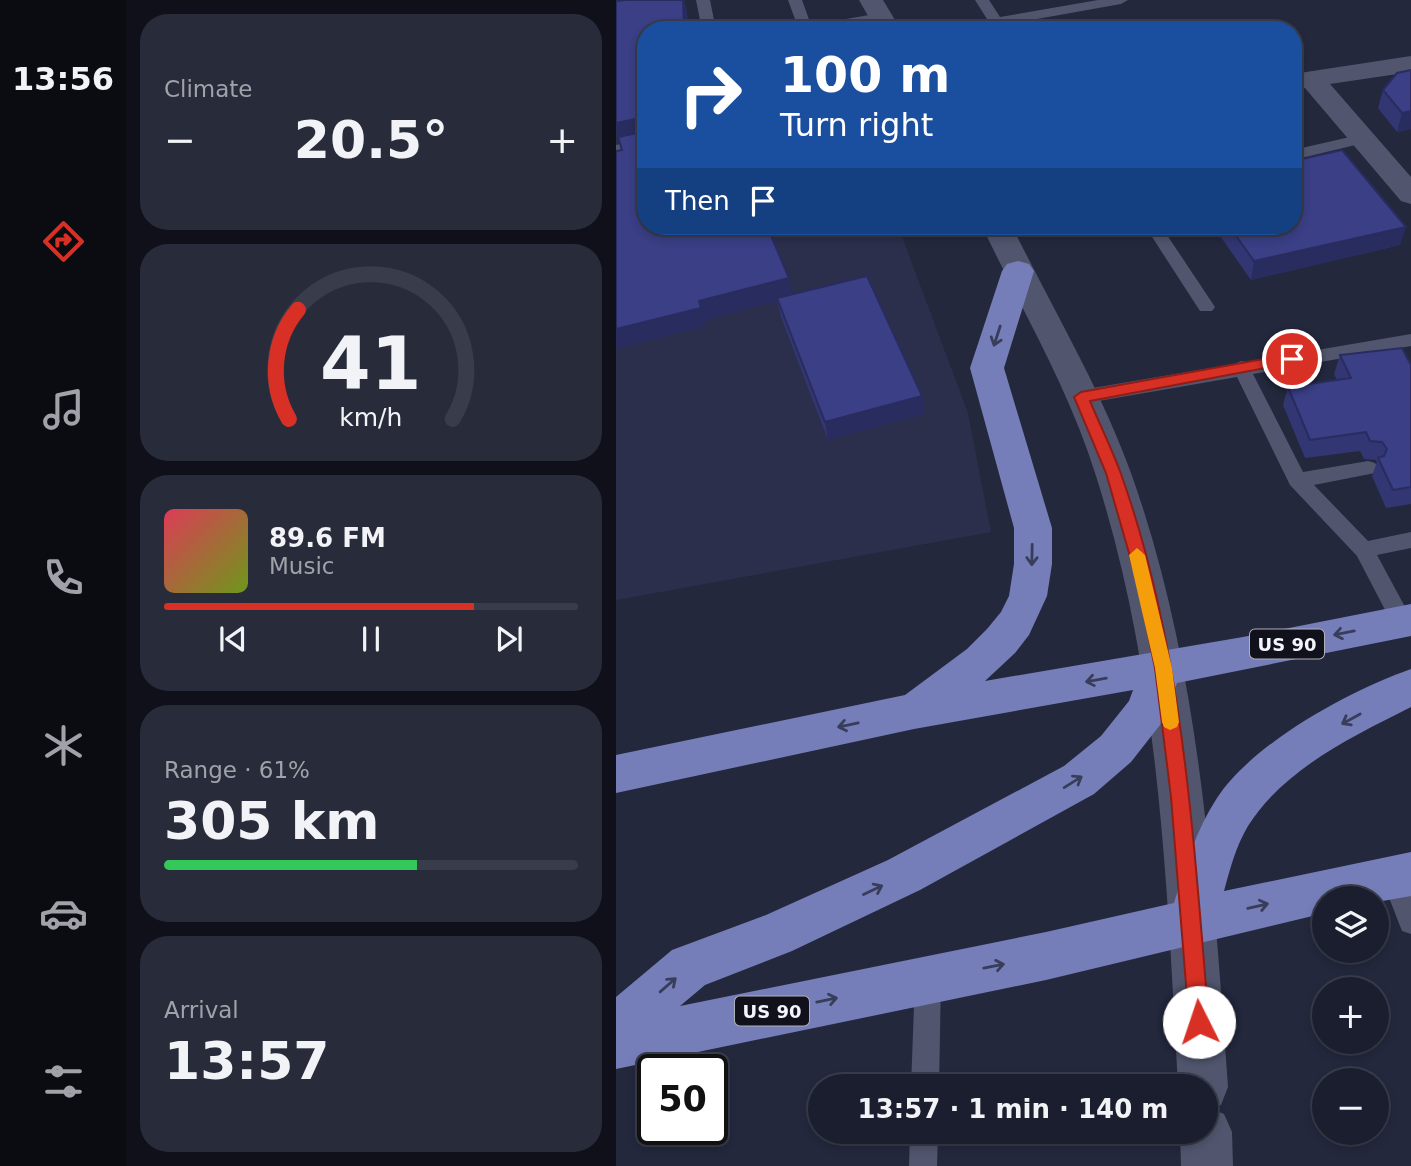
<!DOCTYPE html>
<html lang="en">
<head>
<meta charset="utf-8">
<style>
  :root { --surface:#1b1e2e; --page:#282b3a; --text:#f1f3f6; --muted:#a0a2aa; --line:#393c4a; --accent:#d93025 }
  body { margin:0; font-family:"DejaVu Sans",sans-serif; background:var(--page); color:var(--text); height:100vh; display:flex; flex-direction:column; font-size:26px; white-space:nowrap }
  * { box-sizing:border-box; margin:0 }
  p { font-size:23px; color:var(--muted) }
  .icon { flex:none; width:38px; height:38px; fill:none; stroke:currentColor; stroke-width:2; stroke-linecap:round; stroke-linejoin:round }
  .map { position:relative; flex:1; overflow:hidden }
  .drawer { display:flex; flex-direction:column; gap:14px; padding:14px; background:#0f1019; width:490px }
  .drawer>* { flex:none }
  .guide { position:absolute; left:21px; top:21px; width:665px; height:214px; border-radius:28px; box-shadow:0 4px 10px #0003,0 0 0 2px var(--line); background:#1a4fa0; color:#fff; overflow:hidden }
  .buttons { position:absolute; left:696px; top:886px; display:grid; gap:14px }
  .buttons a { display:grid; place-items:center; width:77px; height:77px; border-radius:50%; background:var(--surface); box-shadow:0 4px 10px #0003,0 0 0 2px var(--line); font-size:35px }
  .speed { position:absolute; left:21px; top:1054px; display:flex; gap:14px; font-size:35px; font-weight:700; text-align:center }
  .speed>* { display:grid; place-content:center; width:91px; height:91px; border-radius:50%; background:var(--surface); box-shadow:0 4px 10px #0003,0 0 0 2px var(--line); line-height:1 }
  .speed .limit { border:4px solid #111; border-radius:10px; background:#fff; color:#111 }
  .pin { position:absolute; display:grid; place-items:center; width:60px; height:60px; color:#fff; margin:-30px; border:4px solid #fff; border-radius:50%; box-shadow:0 2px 7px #0007 }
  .me { position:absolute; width:77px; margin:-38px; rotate:356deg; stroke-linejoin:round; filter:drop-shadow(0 0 5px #0008) }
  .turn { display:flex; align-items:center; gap:24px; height:147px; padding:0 28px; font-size:32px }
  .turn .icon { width:91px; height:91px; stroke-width:2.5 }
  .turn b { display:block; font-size:49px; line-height:60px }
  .then { display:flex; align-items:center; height:66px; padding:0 28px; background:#0003; gap:14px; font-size:26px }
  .big { font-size:52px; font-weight:800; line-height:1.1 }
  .drawer .tile { flex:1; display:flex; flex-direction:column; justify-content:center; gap:10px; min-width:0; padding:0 24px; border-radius:28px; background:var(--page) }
  .drawer .dial { align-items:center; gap:0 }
  .dial svg { height:182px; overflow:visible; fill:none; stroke:var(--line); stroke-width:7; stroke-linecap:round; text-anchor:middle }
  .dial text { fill:var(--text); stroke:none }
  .song { display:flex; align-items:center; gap:21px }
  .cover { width:84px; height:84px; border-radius:10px; background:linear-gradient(135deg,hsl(350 70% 55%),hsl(80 70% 35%)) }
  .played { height:7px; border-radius:4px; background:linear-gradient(90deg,var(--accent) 75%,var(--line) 75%) }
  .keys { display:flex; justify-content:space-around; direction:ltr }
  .heat { display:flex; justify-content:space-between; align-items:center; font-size:38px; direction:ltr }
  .charge { height:10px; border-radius:5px; background:linear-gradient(90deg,#34c759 61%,var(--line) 0) }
  .trip { position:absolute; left:192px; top:1074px; width:410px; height:70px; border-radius:35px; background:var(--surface); box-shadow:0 4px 10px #0003,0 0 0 2px var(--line); font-weight:800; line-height:70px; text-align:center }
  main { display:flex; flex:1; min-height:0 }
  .dock { display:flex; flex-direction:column; width:126px; justify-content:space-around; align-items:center; background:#0b0c12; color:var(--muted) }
  .dock .icon { width:49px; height:49px }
  .dock .current { color:var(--accent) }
  .dock b { font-size:32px; color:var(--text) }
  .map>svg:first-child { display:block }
</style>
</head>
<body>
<main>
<nav class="dock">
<b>13:56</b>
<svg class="icon current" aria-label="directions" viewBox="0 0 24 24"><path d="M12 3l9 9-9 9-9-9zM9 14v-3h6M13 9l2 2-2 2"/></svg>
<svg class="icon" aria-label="music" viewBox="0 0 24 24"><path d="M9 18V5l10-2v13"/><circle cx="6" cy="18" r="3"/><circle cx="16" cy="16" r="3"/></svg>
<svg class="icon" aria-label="phone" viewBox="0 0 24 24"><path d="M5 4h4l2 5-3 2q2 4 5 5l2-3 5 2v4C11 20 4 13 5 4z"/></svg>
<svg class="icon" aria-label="climate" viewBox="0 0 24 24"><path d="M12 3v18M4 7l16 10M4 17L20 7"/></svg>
<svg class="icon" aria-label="car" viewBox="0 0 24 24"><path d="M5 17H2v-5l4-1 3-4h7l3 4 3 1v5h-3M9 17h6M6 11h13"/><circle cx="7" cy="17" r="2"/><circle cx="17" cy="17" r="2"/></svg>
<svg class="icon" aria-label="filters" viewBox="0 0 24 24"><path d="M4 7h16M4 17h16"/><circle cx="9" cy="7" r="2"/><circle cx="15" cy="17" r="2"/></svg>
</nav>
<section class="drawer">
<div class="tile"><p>Climate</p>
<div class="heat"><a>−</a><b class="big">20.5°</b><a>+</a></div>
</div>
<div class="tile dial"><svg viewBox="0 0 100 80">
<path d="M14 69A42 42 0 1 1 86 69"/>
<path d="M14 69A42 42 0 0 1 18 21" stroke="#d93025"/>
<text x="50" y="56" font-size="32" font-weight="700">41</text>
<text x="50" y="72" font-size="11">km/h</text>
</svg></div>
<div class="tile">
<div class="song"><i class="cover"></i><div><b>89.6 FM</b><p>Music</p></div></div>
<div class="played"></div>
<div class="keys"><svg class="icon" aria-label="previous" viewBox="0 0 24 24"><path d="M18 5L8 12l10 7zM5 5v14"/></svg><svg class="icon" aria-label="pause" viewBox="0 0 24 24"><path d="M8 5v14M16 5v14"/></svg><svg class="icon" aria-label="next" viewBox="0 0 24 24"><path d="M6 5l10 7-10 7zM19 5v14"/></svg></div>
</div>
<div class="tile"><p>Range · 61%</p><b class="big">305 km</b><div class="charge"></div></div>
<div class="tile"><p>Arrival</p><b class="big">13:57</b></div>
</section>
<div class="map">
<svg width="795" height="1166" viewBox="0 0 795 1166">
  <rect width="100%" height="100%" fill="#24283d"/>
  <polygon fill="#2b2f4b" points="0,124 30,226 282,226 352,413 375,532 0,600"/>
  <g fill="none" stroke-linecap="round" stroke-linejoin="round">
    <g fill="#51566e" fill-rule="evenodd">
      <polygon points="80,0 94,0 100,30 86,30"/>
      <polygon points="172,0 186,0 195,25 265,13 272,17 265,21 215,30 183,30"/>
      <polygon points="359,0 373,0 384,17 482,0 512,0 505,4 388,25 392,30 378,30"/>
      <polygon points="747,134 752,136 755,139 752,142 677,160 677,150"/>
      <polygon points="30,139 30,149 0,155 0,145"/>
      <polygon points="394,226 427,226 425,230 384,238 376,233 378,229"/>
      <polygon points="529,226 545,226 599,307 596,311 584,311"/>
      <polygon points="795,334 795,346 637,374 687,472 752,461 759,463 762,468 759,473 698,485 752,541 795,532 795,548 761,555 795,618 794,627 786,630 778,627 741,556 674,485 621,377 465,404 458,402 456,397 458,392 465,390 618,364 625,361 630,362"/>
      <polygon points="777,865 786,869 795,891 795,934 786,931 765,877 768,869"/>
      <polygon points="312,966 321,970 325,979 323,1087 295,1087 299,979 303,970"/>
      <polygon points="294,1132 322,1132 321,1166 293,1166"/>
    </g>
    <polygon fill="#51566e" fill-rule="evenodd" points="795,56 795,72 714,84 795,177 795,204 785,201 689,88 677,90 677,74"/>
    <g fill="#51566e" fill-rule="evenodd">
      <polygon points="243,0 267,0 285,30 260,30"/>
      <path d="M366,226h30c40,82 88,161 119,247 70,196 82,408 97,614l-7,18 -9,4 12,5 8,18 1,34h-52l-1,-34h26v-45h-28c-11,-206 -19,-414 -82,-611 -27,-88 -75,-167 -114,-250z"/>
    </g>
    <path fill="#757eb9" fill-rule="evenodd" d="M402,261l11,3 5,7 -30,97 48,160v36l-5,32 -18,39 -14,18 -30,28 258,-44 168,-33v32l-234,47 -17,42 -29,37 -37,32 -174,96 -128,61 -87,34 -25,21 366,-74 128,-29c11,-36 22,-73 43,-105 36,-55 132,-107 194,-129v38c-59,30 -126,61 -163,119 -12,20 -18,43 -24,65l187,-39v44l-34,6v-4h-52v15l-279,67 -430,89v-72l56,-47 94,-35 122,-55 176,-94 37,-30 28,-35 4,-11 -219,39 -298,64v-38l289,-60 62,-46 20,-20 14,-17 8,-16 5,-32v-36l-44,-160 32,-97 5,-7z"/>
  </g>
  <g fill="#323673">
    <polygon points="9,0 68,0 71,12 72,30 30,30 30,226 151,226 173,278 176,294 251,276 306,396 308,414 212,440 165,317 161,301 88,320 90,326 0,349 0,151 6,150 0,130 0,1"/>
    <polygon points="795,70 795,129 781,132 762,108 767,90"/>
    <polygon points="597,226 677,226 784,245 635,280"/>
    <polygon points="724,355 795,365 795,504 770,508 756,476 761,462 760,460 748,459 744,451 689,458 667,405 672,387 721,380 718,374"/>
  </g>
  <g fill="#292c5e">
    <polygon points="67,0 68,0 71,12 72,30 68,30"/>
    <polygon points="795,111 795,129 781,132 786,113"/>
    <polygon points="24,118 29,136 4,142 0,130 0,123"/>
    <polygon points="790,227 784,245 635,280 638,261"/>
    <polygon points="173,278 177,297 88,320 90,326 0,349 0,329 83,301"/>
    <polygon points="306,396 308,414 212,440 209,422"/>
  </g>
  <g fill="#3a3f86" stroke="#292c5e" stroke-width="2">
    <polygon points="9,0 67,0 68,30 30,30 30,226 151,226 173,278 83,301 85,308 0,329 0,151 6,150 2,137 27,132 27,120 24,118 0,123 0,1"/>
    <polygon points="795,70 795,111 786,113 767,90 781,73"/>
    <polygon points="726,150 790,227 638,261 613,226 677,226 677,161"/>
    <polygon points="251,276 306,396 209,422 161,298"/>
    <polygon points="786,348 795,365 795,487 777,490 762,458 768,456 771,449 766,442 754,441 750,432 694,440 672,387 735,378 724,355"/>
  </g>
  <defs><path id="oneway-shaft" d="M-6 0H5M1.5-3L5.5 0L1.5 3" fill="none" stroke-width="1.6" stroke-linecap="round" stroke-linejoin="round" transform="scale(1.75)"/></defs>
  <g stroke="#383d5a">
    <use href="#oneway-shaft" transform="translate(381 336) rotate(108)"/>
    <use href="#oneway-shaft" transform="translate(416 555) rotate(91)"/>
    <use href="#oneway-shaft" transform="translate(728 633) rotate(169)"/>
    <use href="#oneway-shaft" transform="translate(480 680) rotate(170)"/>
    <use href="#oneway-shaft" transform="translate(735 719) rotate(151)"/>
    <use href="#oneway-shaft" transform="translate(232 725) rotate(168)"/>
    <use href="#oneway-shaft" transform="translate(457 782) rotate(-32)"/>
    <use href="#oneway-shaft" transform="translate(257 890) rotate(-25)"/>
    <use href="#oneway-shaft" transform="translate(642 906) rotate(-13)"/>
    <use href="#oneway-shaft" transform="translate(378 966) rotate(-11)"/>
    <use href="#oneway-shaft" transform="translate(52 985) rotate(-41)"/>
    <use href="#oneway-shaft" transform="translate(211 1000) rotate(-12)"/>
  </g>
  <path fill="#d93025" stroke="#8d1f18" stroke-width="2" d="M676,354l5,2v6l-207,39c10,24 22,48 31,73 63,176 72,364 88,548l-3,8 -7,2 -7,-2 -3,-8 -18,-225 -16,-129 -18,-87 -31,-108 -32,-76 7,-5z"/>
  <polygon fill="#f59e0b" points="521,548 529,555 556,668 563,722 561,727 554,730 548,727 546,722 539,668 513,555"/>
  <g text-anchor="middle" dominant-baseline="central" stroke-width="7" stroke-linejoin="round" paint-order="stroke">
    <g fill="#10111b" stroke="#afb0b9" stroke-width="2">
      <rect x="634" y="629.5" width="74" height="29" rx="5"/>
      <rect x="119" y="996.5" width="74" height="29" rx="5"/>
    </g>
    <g font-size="18" font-weight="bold" fill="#f3f4fd">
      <text x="671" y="644">US 90</text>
      <text x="156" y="1011">US 90</text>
    </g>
  </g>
</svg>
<div class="buttons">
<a><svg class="icon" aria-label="layers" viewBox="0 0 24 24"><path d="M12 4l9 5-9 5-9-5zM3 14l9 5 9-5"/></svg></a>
<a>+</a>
<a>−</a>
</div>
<div class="speed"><div class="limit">50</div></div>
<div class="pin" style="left:676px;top:359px;background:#d93025"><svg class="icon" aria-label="arrive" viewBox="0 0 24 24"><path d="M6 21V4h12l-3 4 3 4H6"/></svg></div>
<svg class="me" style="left:583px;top:1022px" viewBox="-20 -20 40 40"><circle r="19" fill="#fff"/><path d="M0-13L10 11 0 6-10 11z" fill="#d93025"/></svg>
<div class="trip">13:57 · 1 min · 140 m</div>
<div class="guide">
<div class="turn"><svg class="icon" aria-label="right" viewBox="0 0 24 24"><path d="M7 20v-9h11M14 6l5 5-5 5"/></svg><div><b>100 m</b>Turn right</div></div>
<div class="then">Then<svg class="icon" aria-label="arrive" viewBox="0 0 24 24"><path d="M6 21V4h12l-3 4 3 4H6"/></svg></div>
</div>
</div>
</main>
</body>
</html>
